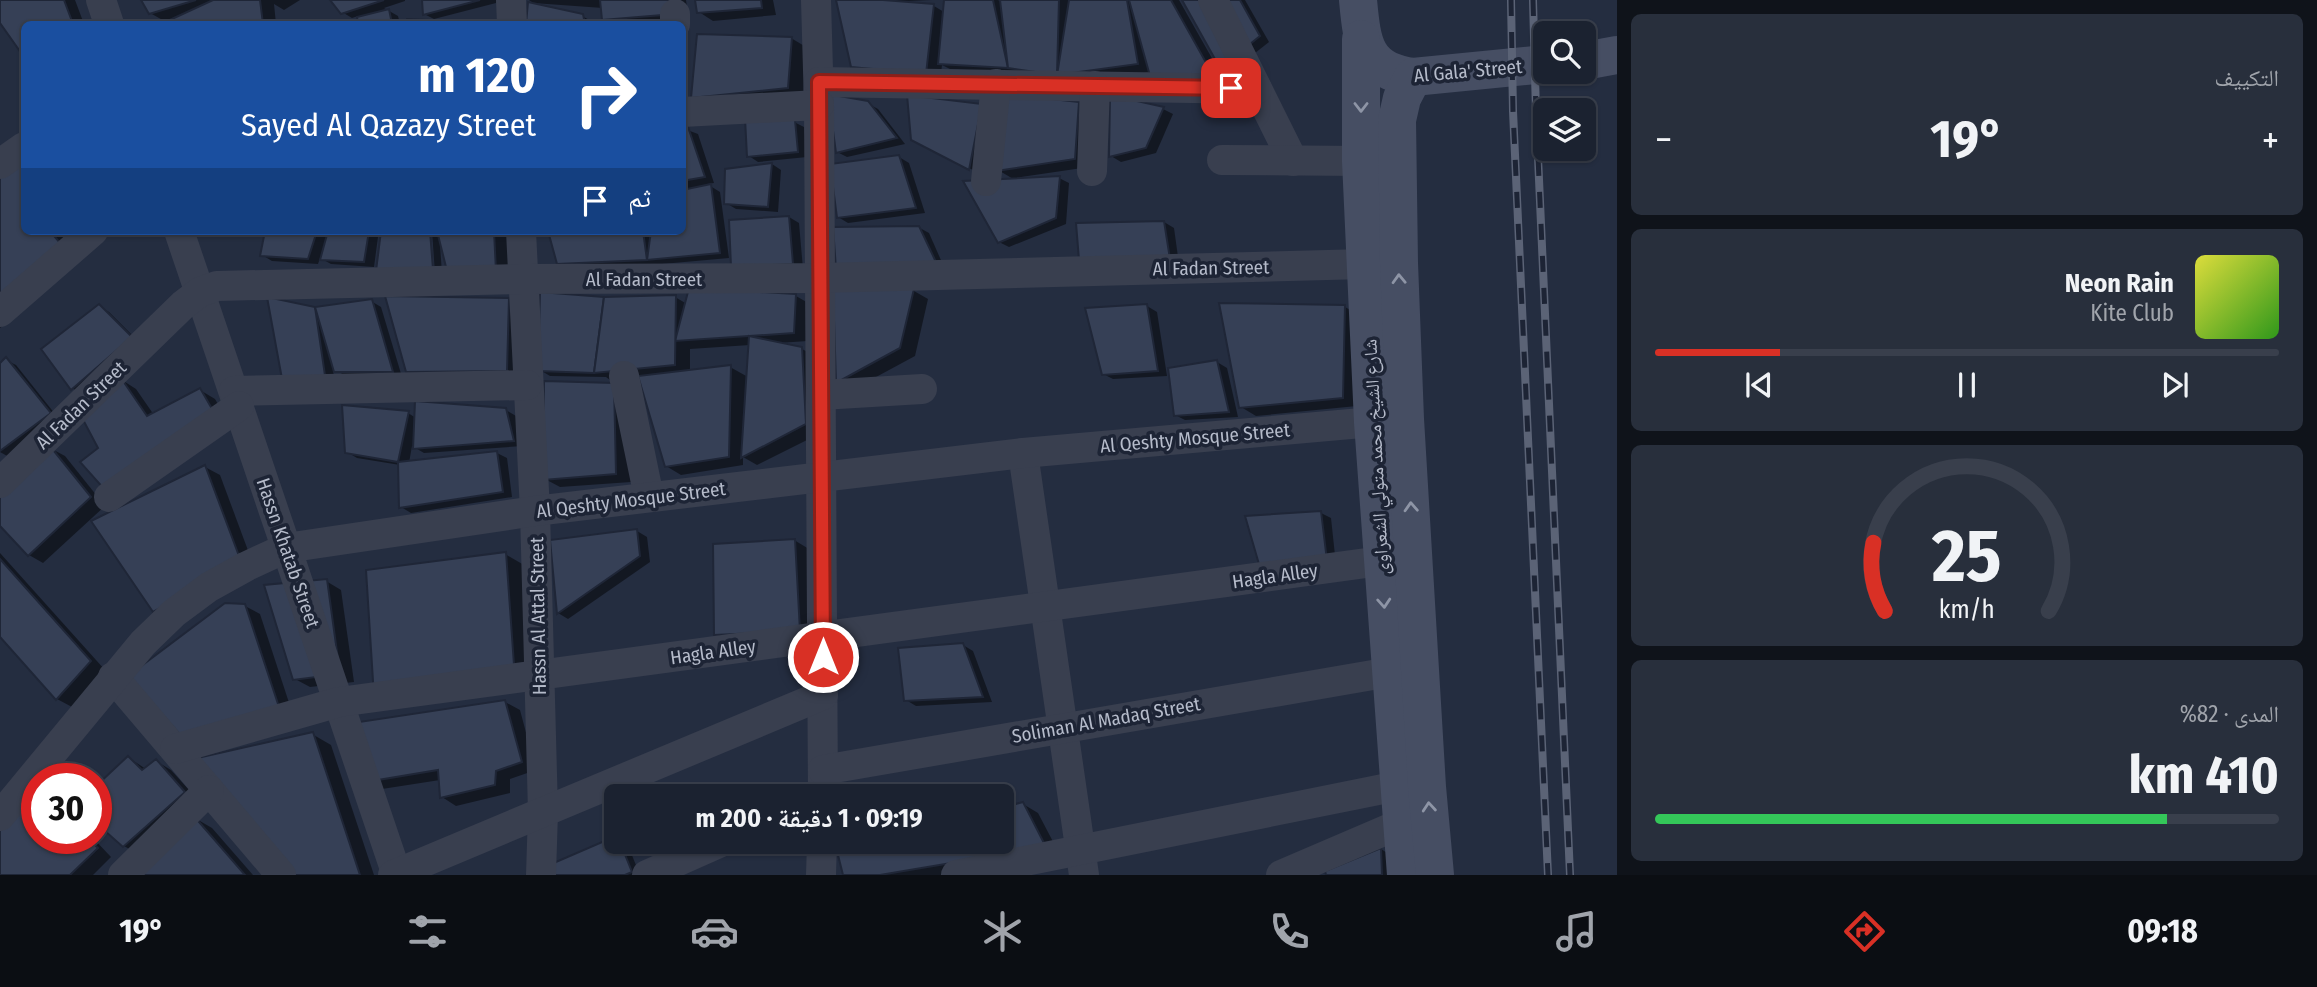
<!DOCTYPE html>
<html lang="ar">
<head>
<meta charset="utf-8">
<style>
  :root { --surface:#1b2230; --page:#282f3c; --text:#f1f3f6; --muted:#a0a4ab; --line:#393f4c; --accent:#d93025 }
  body { margin:0; font-family:"Fira Sans Condensed","Noto Naskh Arabic",sans-serif; background:var(--page); color:var(--text); direction:rtl; height:100vh; display:flex; flex-direction:column; font-size:26px; white-space:nowrap }
  * { box-sizing:border-box; margin:0 }
  p { font-size:23px; color:var(--muted) }
  .icon { flex:none; width:38px; height:38px; fill:none; stroke:currentColor; stroke-width:2; stroke-linecap:round; stroke-linejoin:round }
  .map { position:relative; flex:1; overflow:hidden; direction:ltr }
  .side { display:flex; flex-direction:column; gap:14px; padding:14px; background:#0f131a; width:700px }
  .side>* { flex:none }
  .top-card { position:absolute; left:21px; top:21px; width:665px; height:214px; border-radius:10px; box-shadow:0 2px 5px #0004,0 0 0 2px var(--line); direction:rtl; background:#1a4fa0; color:#fff; overflow:hidden }
  .fabs { position:absolute; left:1533px; top:21px; display:grid; gap:14px }
  .fabs a { display:grid; place-items:center; width:63px; height:63px; border-radius:10px; background:var(--surface); box-shadow:0 2px 5px #0004,0 0 0 2px var(--line); font-size:35px }
  .speed { position:absolute; left:21px; top:763px; display:flex; gap:14px; font-size:35px; font-weight:700; text-align:center }
  .speed>* { display:grid; place-content:center; width:91px; height:91px; border-radius:50%; background:var(--surface); box-shadow:0 2px 5px #0004,0 0 0 2px var(--line); line-height:1 }
  .speed .limit { border:10px solid #d22; background:#fff; color:#111 }
  .pin { position:absolute; display:grid; place-items:center; width:60px; height:60px; color:#fff; margin:-30px; border-radius:14px; box-shadow:0 4px 10px #0006 }
  .me { position:absolute; width:77px; margin:-38px; rotate:0deg; stroke-linejoin:round; filter:drop-shadow(0 0 5px #0008) }
  .turn { display:flex; align-items:center; gap:24px; height:147px; padding:0 35px; font-size:32px }
  .turn .icon { width:91px; height:91px; stroke-width:2.5 }
  .turn b { display:block; font-size:49px; line-height:60px }
  .then { display:flex; align-items:center; height:66px; padding:0 35px; background:#0003; gap:14px; font-size:26px }
  .big { font-size:52px; font-weight:700; line-height:1.1 }
  .side .card { flex:1; display:flex; flex-direction:column; justify-content:center; gap:10px; min-width:0; padding:0 24px; border-radius:10px; background:var(--page) }
  .side .dial { align-items:center; gap:0 }
  .dial svg { height:182px; overflow:visible; fill:none; stroke:var(--line); stroke-width:7; stroke-linecap:round; text-anchor:middle }
  .dial text { fill:var(--text); stroke:none }
  .song { display:flex; align-items:center; gap:21px }
  .cover { width:84px; height:84px; border-radius:10px; background:linear-gradient(135deg,hsl(60 70% 55%),hsl(110 70% 35%)) }
  .played { height:7px; border-radius:4px; background:linear-gradient(90deg,var(--accent) 20%,var(--line) 20%) }
  .keys { display:flex; justify-content:space-around; direction:ltr }
  .heat { display:flex; justify-content:space-between; align-items:center; font-size:38px; direction:ltr }
  .charge { height:10px; border-radius:5px; background:linear-gradient(90deg,#34c759 82%,var(--line) 0) }
  .trip { position:absolute; left:604px; top:784px; width:410px; height:70px; border-radius:10px; background:var(--surface); box-shadow:0 2px 5px #0004,0 0 0 2px var(--line); font-weight:700; line-height:70px; text-align:center; direction:rtl }
  .menu { display:flex; height:112px; justify-content:space-around; align-items:center; background:#0b0e13; color:var(--muted) }
  .menu .icon { width:49px; height:49px }
  .menu .current { color:var(--accent) }
  .menu b { font-size:32px; color:var(--text) }
  main { display:flex; flex:1; min-height:0 }
  .map>svg:first-child { display:block }
</style>
</head>
<body>
<main>
<section class="side">
<div class="card"><p>التكييف</p>
<div class="heat"><a>−</a><b class="big">19°</b><a>+</a></div>
</div>
<div class="card">
<div class="song"><i class="cover"></i><div><b>Neon Rain</b><p>Kite Club</p></div></div>
<div class="played"></div>
<div class="keys"><svg class="icon" aria-label="previous" viewBox="0 0 24 24"><path d="M18 5L8 12l10 7zM5 5v14"/></svg><svg class="icon" aria-label="pause" viewBox="0 0 24 24"><path d="M8 5v14M16 5v14"/></svg><svg class="icon" aria-label="next" viewBox="0 0 24 24"><path d="M6 5l10 7-10 7zM19 5v14"/></svg></div>
</div>
<div class="card dial"><svg viewBox="0 0 100 80">
<path d="M14 69A42 42 0 1 1 86 69"/>
<path d="M14 69A42 42 0 0 1 9 39" stroke="#d93025"/>
<text x="50" y="56" font-size="32" font-weight="700">25</text>
<text x="50" y="72" font-size="11">km/h</text>
</svg></div>
<div class="card"><p>المدى · 82%</p><b class="big">410 km</b><div class="charge"></div></div>
</section>
<div class="map">
<svg width="1617" height="875" viewBox="0 0 1617 875">
  <rect width="100%" height="100%" fill="#242d40"/>
  <g fill="#0007" fill-rule="evenodd">
    <polygon points="0,0 75,0 84,24 24,24 24,54 0,21"/>
    <polygon points="143,0 300,0 284,10 274,4 276,24 165,24 168,23 150,13"/>
    <polygon points="332,0 405,0 405,1 384,8 398,16 400,24 360,24 358,16 352,18 342,12"/>
    <polygon points="424,0 496,0 496,3 434,19 424,14"/>
    <polygon points="529,0 686,0 689,22 613,24 604,19 603,8 533,3"/>
    <polygon points="696,0 773,0 776,15 713,21 699,12"/>
    <polygon points="838,0 932,0 909,1 909,4 934,6 944,12 945,0 998,0 1002,2 1002,0 1179,0 1226,83 1151,72 1073,82 1019,73 950,69 942,65 940,82 867,74 852,66"/>
    <polygon points="1184,0 1245,0 1269,42 1231,72 1221,67"/>
    <polygon points="529,4 582,16 593,22 593,24 528,24"/>
    <polygon points="409,21 481,24 409,24"/>
    <polygon points="699,36 791,38 806,47 803,96 708,106"/>
    <polygon points="867,103 878,109 905,144 847,157 837,152"/>
    <polygon points="1079,104 1093,112 1089,167 1021,177 1021,180 1059,178 1069,183 1066,224 1009,247 999,242 1015,180 998,170"/>
    <polygon points="981,106 979,173 923,145"/>
    <polygon points="1163,109 1173,114 1156,153 1121,162 1111,156"/>
    <polygon points="794,122 804,127 807,157 758,162 749,156"/>
    <polygon points="682,128 698,134 714,183 707,184 720,192 729,258 573,272 558,263 550,231 682,231 688,190 688,187 682,188"/>
    <polygon points="899,157 909,163 925,213 848,223 838,217"/>
    <polygon points="24,160 24,231 58,231 79,255 0,328 0,176"/>
    <polygon points="772,164 781,170 778,212 736,209 726,203"/>
    <polygon points="789,217 799,223 803,269 742,271"/>
    <polygon points="1164,222 1174,228 1179,264 1091,265"/>
    <polygon points="918,227 929,233 944,267 848,273"/>
    <polygon points="267,231 428,231 378,237 374,267 331,264 320,258 318,264 272,261 262,255"/>
    <polygon points="432,231 508,231 510,279 442,244 440,244 442,274 435,274"/>
    <polygon points="914,291 928,299 915,356 852,390 838,382"/>
    <path d="M796,296l14,8 -2,37 -30,2 24,6 15,8 4,76 -64,32 -14,-8v8l-62,10 -15,-9 -26,-89 -30,3 -4,-3 -56,-1 -10,-6 66,-71 69,-2 12,7zM750,345l-2,32 -18,-10 -40,5v-23z"/>
    <polygon points="508,300 523,309 521,378 422,379 407,371"/>
    <polygon points="371,301 381,307 402,377 346,376 333,369 336,394 294,384 314,309"/>
    <polygon points="99,306 109,312 140,343 82,394 72,388"/>
    <polygon points="1147,306 1157,312 1167,376 1113,379 1103,374"/>
    <polygon points="1345,307 1359,315 1357,406 1256,416 1241,407"/>
    <polygon points="6,360 16,365 59,419 9,457 0,452 0,365"/>
    <polygon points="1217,362 1227,368 1238,417 1185,420 1175,415"/>
    <polygon points="122,380 136,389 154,415 200,390 215,399 229,423 100,448"/>
    <polygon points="613,384 628,393 631,482 560,487 545,479"/>
    <polygon points="506,410 516,416 523,446 424,453 412,446 409,463 497,453 507,458 512,497 411,513 401,507 400,465 357,458 347,452 408,413 416,418"/>
    <polygon points="50,448 65,456 105,506 43,563 29,555 0,523"/>
    <polygon points="205,467 220,475 256,572 94,521"/>
    <polygon points="1321,513 1331,518 1337,574 1274,582"/>
    <polygon points="637,531 647,537 650,562 568,619 558,613"/>
    <polygon points="794,540 809,549 814,639 730,642 716,634"/>
    <polygon points="0,553 105,670 72,707 57,699 0,635"/>
    <polygon points="505,554 524,565 533,689 368,572"/>
    <polygon points="326,581 341,590 354,682 310,687 295,679"/>
    <polygon points="245,606 260,614 294,718 251,735"/>
    <polygon points="963,645 973,651 992,702 916,706 906,700"/>
    <polygon points="505,702 520,710 536,770 510,779 510,793 456,806 442,797 440,780 382,789 368,781"/>
    <polygon points="312,734 331,745 374,875 266,875"/>
    <polygon points="129,758 146,769 156,761 171,770 199,801 138,854 124,846"/>
    <polygon points="1023,804 1038,813 1060,855 941,875 845,875 840,857 892,842 1001,842 1001,810"/>
    <polygon points="193,817 212,828 253,875 123,875"/>
    <polygon points="37,838 93,838 111,857 93,875 0,875"/>
    <polygon points="616,838 616,842 627,843 640,875 531,875"/>
    <polygon points="1381,849 1395,858 1396,875 1328,875"/>
  </g>
  <g fill="#364056" stroke="#1f2637" stroke-width="2">
    <polygon points="0,0 64,0 73,24 24,24 24,57 0,23"/>
    <polygon points="141,0 196,0 149,14"/>
    <polygon points="213,0 260,0 263,24 161,24"/>
    <polygon points="330,0 384,0 341,14"/>
    <polygon points="422,0 480,0 423,15"/>
    <polygon points="600,0 673,0 675,14 602,20"/>
    <polygon points="695,0 761,0 762,8 697,13"/>
    <polygon points="836,0 883,0 934,4 926,74 851,67"/>
    <polygon points="944,0 993,0 1008,68 938,64"/>
    <polygon points="1000,0 1059,0 1057,75 1008,68"/>
    <polygon points="1069,0 1127,0 1138,64 1057,75"/>
    <polygon points="1129,0 1171,0 1213,75 1153,87"/>
    <polygon points="1182,0 1240,0 1260,36 1220,68"/>
    <polygon points="528,2 583,14 585,24 526,24"/>
    <polygon points="389,9 392,24 358,24 357,17"/>
    <polygon points="407,19 490,23 407,24"/>
    <polygon points="697,34 792,37 788,88 691,98"/>
    <polygon points="828,94 868,101 897,138 836,153"/>
    <polygon points="1006,94 1079,102 1075,159 996,171"/>
    <polygon points="907,95 982,104 969,170 911,140"/>
    <polygon points="1110,95 1164,107 1146,148 1109,157"/>
    <polygon points="745,118 795,120 798,152 747,157"/>
    <polygon points="682,126 688,127 705,177 682,181"/>
    <polygon points="899,155 916,208 837,218 830,164"/>
    <polygon points="24,159 24,231 50,231 61,244 0,299 0,175"/>
    <polygon points="772,163 768,207 724,204 725,169"/>
    <polygon points="1060,176 1056,218 998,243 963,181"/>
    <polygon points="711,184 720,253 647,260 651,231 682,231 682,190"/>
    <polygon points="789,216 793,264 731,267 729,220"/>
    <polygon points="1164,221 1170,259 1079,260 1076,223"/>
    <polygon points="919,226 936,262 836,269 833,227"/>
    <polygon points="265,231 317,231 308,259 260,256"/>
    <polygon points="328,231 369,231 364,262 320,260"/>
    <polygon points="381,231 430,231 433,269 376,271"/>
    <polygon points="437,231 494,231 496,271 446,267"/>
    <polygon points="548,231 643,231 647,260 557,264"/>
    <polygon points="689,288 796,294 794,333 675,341"/>
    <polygon points="833,289 914,289 900,348 836,383"/>
    <polygon points="540,292 604,297 594,373 538,371"/>
    <polygon points="676,295 675,365 594,373 604,297"/>
    <polygon points="385,296 509,298 507,371 406,372"/>
    <polygon points="267,297 315,307 327,389 282,379"/>
    <polygon points="372,299 393,372 334,372 315,307"/>
    <polygon points="1219,303 1345,305 1343,398 1239,408"/>
    <polygon points="99,304 132,337 71,390 41,349"/>
    <polygon points="1147,304 1158,371 1102,375 1085,308"/>
    <polygon points="749,336 802,347 806,424 741,458"/>
    <polygon points="6,357 51,413 0,451 0,363"/>
    <polygon points="1217,360 1229,412 1174,416 1168,368"/>
    <polygon points="731,365 729,457 665,467 638,376"/>
    <polygon points="121,378 147,416 200,388 215,414 105,490 80,462 98,448 80,414"/>
    <polygon points="544,381 614,383 616,474 543,480"/>
    <polygon points="415,401 506,408 514,441 413,449"/>
    <polygon points="342,405 409,411 398,462 345,453"/>
    <polygon points="50,446 91,497 28,556 0,526 0,492"/>
    <polygon points="497,451 503,492 399,508 398,462"/>
    <polygon points="205,465 242,564 153,612 91,521"/>
    <polygon points="1321,511 1328,569 1263,578 1245,516"/>
    <polygon points="637,529 640,556 557,614 550,540"/>
    <polygon points="795,539 800,631 714,635 713,544"/>
    <polygon points="506,552 515,679 374,697 366,570"/>
    <polygon points="0,559 91,661 56,700 0,637"/>
    <polygon points="327,579 340,674 293,680 264,585"/>
    <polygon points="225,603 245,604 280,710 182,737 128,676"/>
    <polygon points="963,643 983,697 904,701 898,648"/>
    <polygon points="505,700 522,762 496,771 495,785 440,798 438,770 366,782 359,722"/>
    <polygon points="313,732 360,875 263,875 171,764"/>
    <polygon points="128,756 142,770 156,759 185,792 123,847 96,823 96,786"/>
    <polygon points="37,785 37,838 88,838 98,848 70,875 0,875 0,816"/>
    <polygon points="1023,802 1046,847 880,875 843,875 838,855 885,842 1001,842 1001,808"/>
    <polygon points="193,815 245,875 120,875"/>
    <polygon points="616,836 616,842 620,842 632,872 625,875 526,875"/>
    <polygon points="1381,848 1382,875 1326,875 1325,871"/>
  </g>
  <g fill="none" stroke-linecap="round" stroke-linejoin="round">
    <g stroke="#393f4f" stroke-width="30">
      <polyline points="101,0 109,24"/>
      <polyline points="511,0 512,24"/>
      <polyline points="816,0 819,105 823,796"/>
      <polyline points="1213,0 1293,161"/>
      <polyline points="675,14 675,24"/>
      <polyline points="819,82 1257,89"/>
      <polyline points="682,112 819,105"/>
      <polyline points="1222,160 1361,161"/>
      <polyline points="0,164 24,147"/>
      <polyline points="1092,171 1095,86"/>
      <polyline points="986,181 996,84"/>
      <polyline points="179,231 397,875"/>
      <polyline points="521,231 535,511 543,812 541,875"/>
      <polyline points="0,312 93,231"/>
      <polyline points="624,376 649,497"/>
      <polyline points="234,391 527,385"/>
      <polyline points="821,395 922,389"/>
      <polyline points="1023,453 1084,875"/>
      <polyline points="0,483 183,305 200,292 217,286 523,279 819,278 1366,264"/>
      <polyline points="109,497 239,406"/>
      <polyline points="113,677 281,875"/>
      <polyline points="175,749 339,702 1381,561"/>
      <polyline points="823,770 1390,672"/>
      <polyline points="0,816 143,643 174,613 209,587 247,566 286,548 535,511 1023,453 1373,422"/>
      <polyline points="123,875 209,790"/>
      <polyline points="393,875 823,695"/>
      <polyline points="647,875 721,842"/>
      <polyline points="821,875 822,842"/>
      <polyline points="956,875 1398,786"/>
      <polyline points="1281,875 1400,824"/>
    </g>
    <g stroke="#464e63" stroke-width="38">
      <path d="M1358,0c4,42 6,71 55,77l132,-13"/>
      <polyline points="1361,39 1361,161 1373,422 1406,875"/>
      <polyline points="1584,61 1617,55"/>
      <polyline points="1413,77 1402,98 1397,120 1399,263 1405,419 1427,787 1435,875"/>
    </g>
    <defs>
      <g id="rail">
        <polyline points="1511,0 1513,111 1548,875"/>
        <polyline points="1533,0 1536,112 1570,875"/>
      </g>
    </defs>
    <use href="#rail" stroke="#5b6376" stroke-width="8"/>
    <use href="#rail" stroke="#1d2435" stroke-width="5" stroke-dasharray="16" stroke-linecap="butt"/>
  </g>
  <defs><path id="oneway-chevron" d="M-2-3.5L2.5 0L-2 3.5" fill="none" stroke-width="1.6" stroke-linecap="round" stroke-linejoin="round" transform="scale(1.75)"/></defs>
  <g stroke="#8e95a6">
    <use href="#oneway-chevron" transform="translate(1361 107) rotate(90)"/>
    <use href="#oneway-chevron" transform="translate(1399 279) rotate(-92)"/>
    <use href="#oneway-chevron" transform="translate(1411 507) rotate(-93)"/>
    <use href="#oneway-chevron" transform="translate(1384 603) rotate(86)"/>
    <use href="#oneway-chevron" transform="translate(1429 807) rotate(-95)"/>
  </g>
  <g fill="none" stroke-linecap="round" stroke-linejoin="round">
    <defs>
      <polyline id="route" points="823,657 819,82 1231,88"/>
    </defs>
    <use href="#route" stroke="#8d1f18" stroke-width="18"/>
    <use href="#route" stroke="#d93025" stroke-width="12"/>
  </g>
  <g text-anchor="middle" dominant-baseline="central" stroke-width="7" stroke-linejoin="round" paint-order="stroke">
    <g font-size="19" fill="#b5bbca" stroke="#1d2435">
      <text transform="translate(1468 71) rotate(-5)">Al Gala' Street</text>
      <text transform="translate(1211 268) rotate(-1)">Al Fadan Street</text>
      <text x="644" y="279">Al Fadan Street</text>
      <text transform="translate(81 405) rotate(-44)">Al Fadan Street</text>
      <text transform="translate(1195 438) rotate(-5)">Al Qeshty Mosque Street</text>
      <text transform="translate(1376 457) rotate(-93)">شارع الشيخ محمد متولي الشعراوى</text>
      <text transform="translate(631 500) rotate(-7)">Al Qeshty Mosque Street</text>
      <text transform="translate(288 553) rotate(71)">Hassn Khatab Street</text>
      <text transform="translate(1275 576) rotate(-8)">Hagla Alley</text>
      <text transform="translate(538 616) rotate(-91)">Hassn Al Attal Street</text>
      <text transform="translate(713 652) rotate(-8)">Hagla Alley</text>
      <text transform="translate(1106 720) rotate(-10)">Soliman Al Madaq Street</text>
    </g>
  </g>
</svg>
<div class="fabs">
<a><svg class="icon" aria-label="search" viewBox="0 0 24 24"><circle cx="10" cy="10" r="6"/><path d="M15 15l6 6"/></svg></a>
<a><svg class="icon" aria-label="layers" viewBox="0 0 24 24"><path d="M12 4l9 5-9 5-9-5zM3 14l9 5 9-5"/></svg></a>
</div>
<div class="speed"><div class="limit">30</div></div>
<div class="pin" style="left:1231px;top:88px;background:#d93025"><svg class="icon" aria-label="arrive" viewBox="0 0 24 24"><path d="M6 21V4h12l-3 4 3 4H6"/></svg></div>
<svg class="me" style="left:823px;top:657px" viewBox="-20 -20 40 40"><circle r="17" fill="#d93025" stroke="#fff" stroke-width="3"/><path d="M0-11L8 9 0 5-8 9z" fill="#fff"/></svg>
<div class="trip">09:19 · 1 دقيقة · 200 m</div>
<div class="top-card">
<div class="turn"><svg class="icon" aria-label="right" viewBox="0 0 24 24"><path d="M7 20v-9h11M14 6l5 5-5 5"/></svg><div><b>120 m</b>Sayed Al Qazazy Street</div></div>
<div class="then">ثم<svg class="icon" aria-label="arrive" viewBox="0 0 24 24"><path d="M6 21V4h12l-3 4 3 4H6"/></svg></div>
</div>
</div>
</main>
<nav class="menu">
<b>09:18</b>
<svg class="icon current" aria-label="directions" viewBox="0 0 24 24"><path d="M12 3l9 9-9 9-9-9zM9 14v-3h6M13 9l2 2-2 2"/></svg>
<svg class="icon" aria-label="music" viewBox="0 0 24 24"><path d="M9 18V5l10-2v13"/><circle cx="6" cy="18" r="3"/><circle cx="16" cy="16" r="3"/></svg>
<svg class="icon" aria-label="phone" viewBox="0 0 24 24"><path d="M5 4h4l2 5-3 2q2 4 5 5l2-3 5 2v4C11 20 4 13 5 4z"/></svg>
<svg class="icon" aria-label="climate" viewBox="0 0 24 24"><path d="M12 3v18M4 7l16 10M4 17L20 7"/></svg>
<svg class="icon" aria-label="car" viewBox="0 0 24 24"><path d="M5 17H2v-5l4-1 3-4h7l3 4 3 1v5h-3M9 17h6M6 11h13"/><circle cx="7" cy="17" r="2"/><circle cx="17" cy="17" r="2"/></svg>
<svg class="icon" aria-label="filters" viewBox="0 0 24 24"><path d="M4 7h16M4 17h16"/><circle cx="9" cy="7" r="2"/><circle cx="15" cy="17" r="2"/></svg>
<b>19°</b>
</nav>
</body>
</html>
